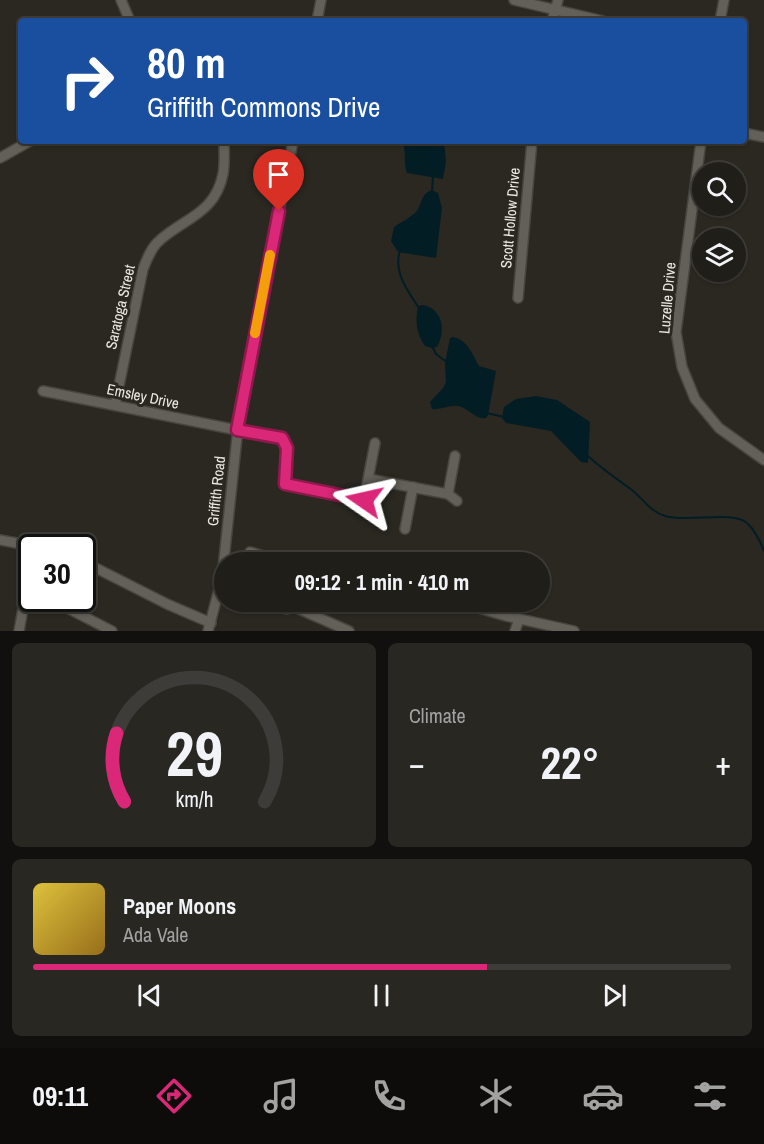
<!DOCTYPE html>
<html lang="en">
<head>
<meta charset="utf-8">
<style>
  :root { --surface:#201e19; --page:#282722; --text:#f1f3f6; --muted:#a2a2a2; --line:#3d3c38; --accent:#db2777 }
  body { margin:0; font-family:"Archivo Narrow",sans-serif; background:var(--page); color:var(--text); height:100vh; display:flex; flex-direction:column; font-size:22px; white-space:nowrap }
  * { box-sizing:border-box; margin:0 }
  p { font-size:20px; color:var(--muted) }
  .icon { flex:none; width:33px; height:33px; fill:none; stroke:currentColor; stroke-width:2; stroke-linecap:round; stroke-linejoin:round }
  .map { position:relative; height:631px; overflow:hidden }
  .drawer { display:flex; flex-direction:column; gap:12px; padding:12px; background:#12100e; flex:1 }
  .drawer>* { flex:none }
  .top-card { position:absolute; left:18px; top:18px; width:729px; height:126px; border-radius:6px; box-shadow:0 2px 4px #0004,0 0 0 2px var(--line); background:#1a4fa0; color:#fff; overflow:hidden }
  .tools { position:absolute; left:692px; top:162px; display:grid; gap:12px }
  .tools a { display:grid; place-items:center; width:54px; height:54px; border-radius:50%; background:var(--surface); box-shadow:0 2px 4px #0004,0 0 0 2px var(--line); font-size:30px }
  .speed { position:absolute; left:18px; top:534px; display:flex; gap:12px; font-size:30px; font-weight:700; text-align:center }
  .speed>* { display:grid; place-content:center; width:78px; height:78px; border-radius:50%; background:var(--surface); box-shadow:0 2px 4px #0004,0 0 0 2px var(--line); line-height:1 }
  .speed .limit { border:3px solid #111; border-radius:9px; background:#fff; color:#111 }
  .pin { position:absolute; display:grid; place-items:center; width:51px; height:51px; color:#fff; margin:-62px -26px; border-radius:50% 50% 50% 0; rotate:-45deg; box-shadow:0 0 6px #0007 }
  .pin .icon { rotate:45deg }
  .me { position:absolute; width:66px; margin:-33px; rotate:281deg; stroke-linejoin:round; filter:drop-shadow(0 0 4px #0008) }
  .turn { display:flex; align-items:center; gap:21px; height:126px; padding:0 30px; font-size:27px }
  .turn .icon { width:78px; height:78px; stroke-width:2.5 }
  .turn b { display:block; font-size:42px; line-height:51px }
  .big { font-size:45px; font-weight:700; line-height:1.1 }
  .drawer .card { flex:1; display:flex; flex-direction:column; justify-content:center; gap:9px; min-width:0; padding:0 21px; border-radius:9px; background:var(--page) }
  .drawer .dial { align-items:center; gap:0 }
  .dial svg { height:156px; overflow:visible; fill:none; stroke:var(--line); stroke-width:7; stroke-linecap:round; text-anchor:middle }
  .dial text { fill:var(--text); stroke:none }
  .song { display:flex; align-items:center; gap:18px }
  .cover { width:72px; height:72px; border-radius:9px; background:linear-gradient(135deg,hsl(50 70% 55%),hsl(40 70% 35%)) }
  .played { height:6px; border-radius:3px; background:linear-gradient(90deg,var(--accent) 65%,var(--line) 65%) }
  .keys { display:flex; justify-content:space-around; direction:ltr }
  .heat { display:flex; justify-content:space-between; align-items:center; font-size:33px; direction:ltr }
  .drawer .tiles { flex:1; display:grid; gap:12px; grid-template-columns:1fr 1fr }
  .card:last-child { grid-column:span 2 }
  .trip { position:absolute; left:214px; top:552px; width:336px; height:60px; border-radius:30px; background:var(--surface); box-shadow:0 2px 4px #0004,0 0 0 2px var(--line); font-weight:700; line-height:60px; text-align:center }
  .tab-bar { display:flex; height:96px; justify-content:space-around; align-items:center; background:#0d0c0a; color:var(--muted) }
  .tab-bar .icon { width:42px; height:42px }
  .tab-bar .on { color:var(--accent) }
  .tab-bar b { font-size:27px; color:var(--text) }
  .map>svg:first-child { display:block }
</style>
</head>
<body>
<div class="map">
<svg width="764" height="631" viewBox="0 0 764 631">
  <rect width="100%" height="100%" fill="#2a2821"/>
  <g fill="#031d24">
    <path d="M402,141h42l2,21 -3,17 -36,-6c-4,-11 0,-22 -5,-32z"/>
    <path d="M432,190l6,3 4,15 -6,50 -38,-6 -7,-11 3,-14c6,-4 15,-9 21,-14 8,-8 4,-18 17,-23z"/>
    <path d="M423,305c20,4 23,26 14,42l-5,1 -7,-2c-9,-13 -10,-25 -7,-40z"/>
    <path d="M453,337c15,3 19,17 26,29l17,5 -8,44 -2,3c-11,2 -17,-10 -28,-12 -9,-1 -17,4 -26,3l-2,-7 13,-14 3,-6 -1,-19 5,-25z"/>
    <polygon points="536,396 557,400 590,422 588,463 581,462 551,431 506,423 502,418 504,407 516,399"/>
  </g>
  <g fill="none" stroke-linecap="round" stroke-linejoin="round">
    <g stroke="#031d24" stroke-width="2">
      <polyline points="432,191 433,176"/>
      <path d="M400,251c-7,20 8,41 19,57"/>
      <polyline points="432,346 436,354 448,363"/>
      <polyline points="487,413 504,417"/>
      <path d="M588,456c14,13 29,23 44,34 11,9 19,22 33,26 22,7 68,-6 82,7 8,7 13,18 17,28"/>
    </g>
    <defs>
      <g id="minor">
        <polyline points="121,0 130,21"/>
        <polyline points="514,0 603,21"/>
        <polyline points="317,21 321,0"/>
        <polyline points="552,21 558,0"/>
        <polyline points="720,21 724,0"/>
        <polyline points="744,133 764,137"/>
        <polyline points="701,141 676,332 682,367 695,399 719,428 764,460"/>
        <polyline points="0,158 30,141"/>
        <polyline points="518,298 532,141"/>
        <polyline points="43,391 237,430 278,437 285,441 287,451 285,484 364,500 375,443"/>
        <path d="M115,405l28,-136c4,-10 8,-21 16,-28 25,-23 56,-27 64,-67 2,-10 1,-22 1,-33"/>
        <polyline points="369,479 448,494 457,501"/>
        <polyline points="448,494 455,456"/>
        <polyline points="405,529 413,487"/>
        <polyline points="0,540 42,548"/>
        <polyline points="250,552 283,562"/>
        <polyline points="82,561 167,604 211,623"/>
        <polyline points="48,598 112,631"/>
        <polyline points="261,602 287,609 297,604"/>
        <polyline points="296,602 299,609 349,631"/>
        <polyline points="458,602 506,616 574,631"/>
        <polyline points="19,631 32,559"/>
        <polyline points="208,631 222,578 240,409 293,141"/>
        <polyline points="515,631 519,619"/>
      </g>
    </defs>
    <use href="#minor" stroke="#47453f" stroke-width="12"/>
    <use href="#minor" stroke="#626058" stroke-width="9"/>
  </g>
  <g fill="none" stroke-linecap="round" stroke-linejoin="round">
    <defs>
      <polyline id="route" points="279,211 237,430 282,438 287,448 285,484 364,500"/>
    </defs>
    <use href="#route" stroke="#8e194d" stroke-width="15"/>
    <use href="#route" stroke="#db2777" stroke-width="10"/>
    <polyline stroke="#f59e0b" stroke-width="10" points="255,333 270,255"/>
  </g>
  <g text-anchor="middle" dominant-baseline="central" stroke-width="6" stroke-linejoin="round" paint-order="stroke">
    <g font-size="15" fill="#eae9e4" stroke="#2a2821">
      <text transform="translate(510 218) rotate(-85)">Scott Hollow Drive</text>
      <text transform="translate(667 298) rotate(-85)">Luzelle Drive</text>
      <text transform="translate(120 307) rotate(-77)">Saratoga Street</text>
      <text transform="translate(143 396) rotate(12)">Emsley Drive</text>
      <text transform="translate(216 491) rotate(-84)">Griffith Road</text>
    </g>
  </g>
</svg>
<div class="tools">
<a><svg class="icon" aria-label="search" viewBox="0 0 24 24"><circle cx="10" cy="10" r="6"/><path d="M15 15l6 6"/></svg></a>
<a><svg class="icon" aria-label="layers" viewBox="0 0 24 24"><path d="M12 4l9 5-9 5-9-5zM3 14l9 5 9-5"/></svg></a>
</div>
<div class="speed"><div class="limit">30</div></div>
<div class="pin" style="left:279px;top:211px;background:#d93025"><svg class="icon" aria-label="arrive" viewBox="0 0 24 24"><path d="M6 21V4h12l-3 4 3 4H6"/></svg></div>
<svg class="me" style="left:364px;top:500px" viewBox="-20 -20 40 40"><path d="M0-17L14 15 0 8-14 15z" fill="#db2777" stroke="#fff" stroke-width="4"/></svg>
<div class="trip">09:12 · 1 min · 410 m</div>
<div class="top-card">
<div class="turn"><svg class="icon" aria-label="right" viewBox="0 0 24 24"><path d="M7 20v-9h11M14 6l5 5-5 5"/></svg><div><b>80 m</b>Griffith Commons Drive</div></div>
</div>
</div>
<section class="drawer">
<div class="tiles">
<div class="card dial"><svg viewBox="0 0 100 80">
<path d="M14 69A42 42 0 1 1 86 69"/>
<path d="M14 69A42 42 0 0 1 10 34" stroke="#db2777"/>
<text x="50" y="56" font-size="32" font-weight="700">29</text>
<text x="50" y="72" font-size="11">km/h</text>
</svg></div>
<div class="card"><p>Climate</p>
<div class="heat"><a>−</a><b class="big">22°</b><a>+</a></div>
</div>
<div class="card">
<div class="song"><i class="cover"></i><div><b>Paper Moons</b><p>Ada Vale</p></div></div>
<div class="played"></div>
<div class="keys"><svg class="icon" aria-label="previous" viewBox="0 0 24 24"><path d="M18 5L8 12l10 7zM5 5v14"/></svg><svg class="icon" aria-label="pause" viewBox="0 0 24 24"><path d="M8 5v14M16 5v14"/></svg><svg class="icon" aria-label="next" viewBox="0 0 24 24"><path d="M6 5l10 7-10 7zM19 5v14"/></svg></div>
</div>
</div>
</section>
<nav class="tab-bar">
<b>09:11</b>
<svg class="icon on" aria-label="directions" viewBox="0 0 24 24"><path d="M12 3l9 9-9 9-9-9zM9 14v-3h6M13 9l2 2-2 2"/></svg>
<svg class="icon" aria-label="music" viewBox="0 0 24 24"><path d="M9 18V5l10-2v13"/><circle cx="6" cy="18" r="3"/><circle cx="16" cy="16" r="3"/></svg>
<svg class="icon" aria-label="phone" viewBox="0 0 24 24"><path d="M5 4h4l2 5-3 2q2 4 5 5l2-3 5 2v4C11 20 4 13 5 4z"/></svg>
<svg class="icon" aria-label="climate" viewBox="0 0 24 24"><path d="M12 3v18M4 7l16 10M4 17L20 7"/></svg>
<svg class="icon" aria-label="car" viewBox="0 0 24 24"><path d="M5 17H2v-5l4-1 3-4h7l3 4 3 1v5h-3M9 17h6M6 11h13"/><circle cx="7" cy="17" r="2"/><circle cx="17" cy="17" r="2"/></svg>
<svg class="icon" aria-label="filters" viewBox="0 0 24 24"><path d="M4 7h16M4 17h16"/><circle cx="9" cy="7" r="2"/><circle cx="15" cy="17" r="2"/></svg>
</nav>
</body>
</html>
